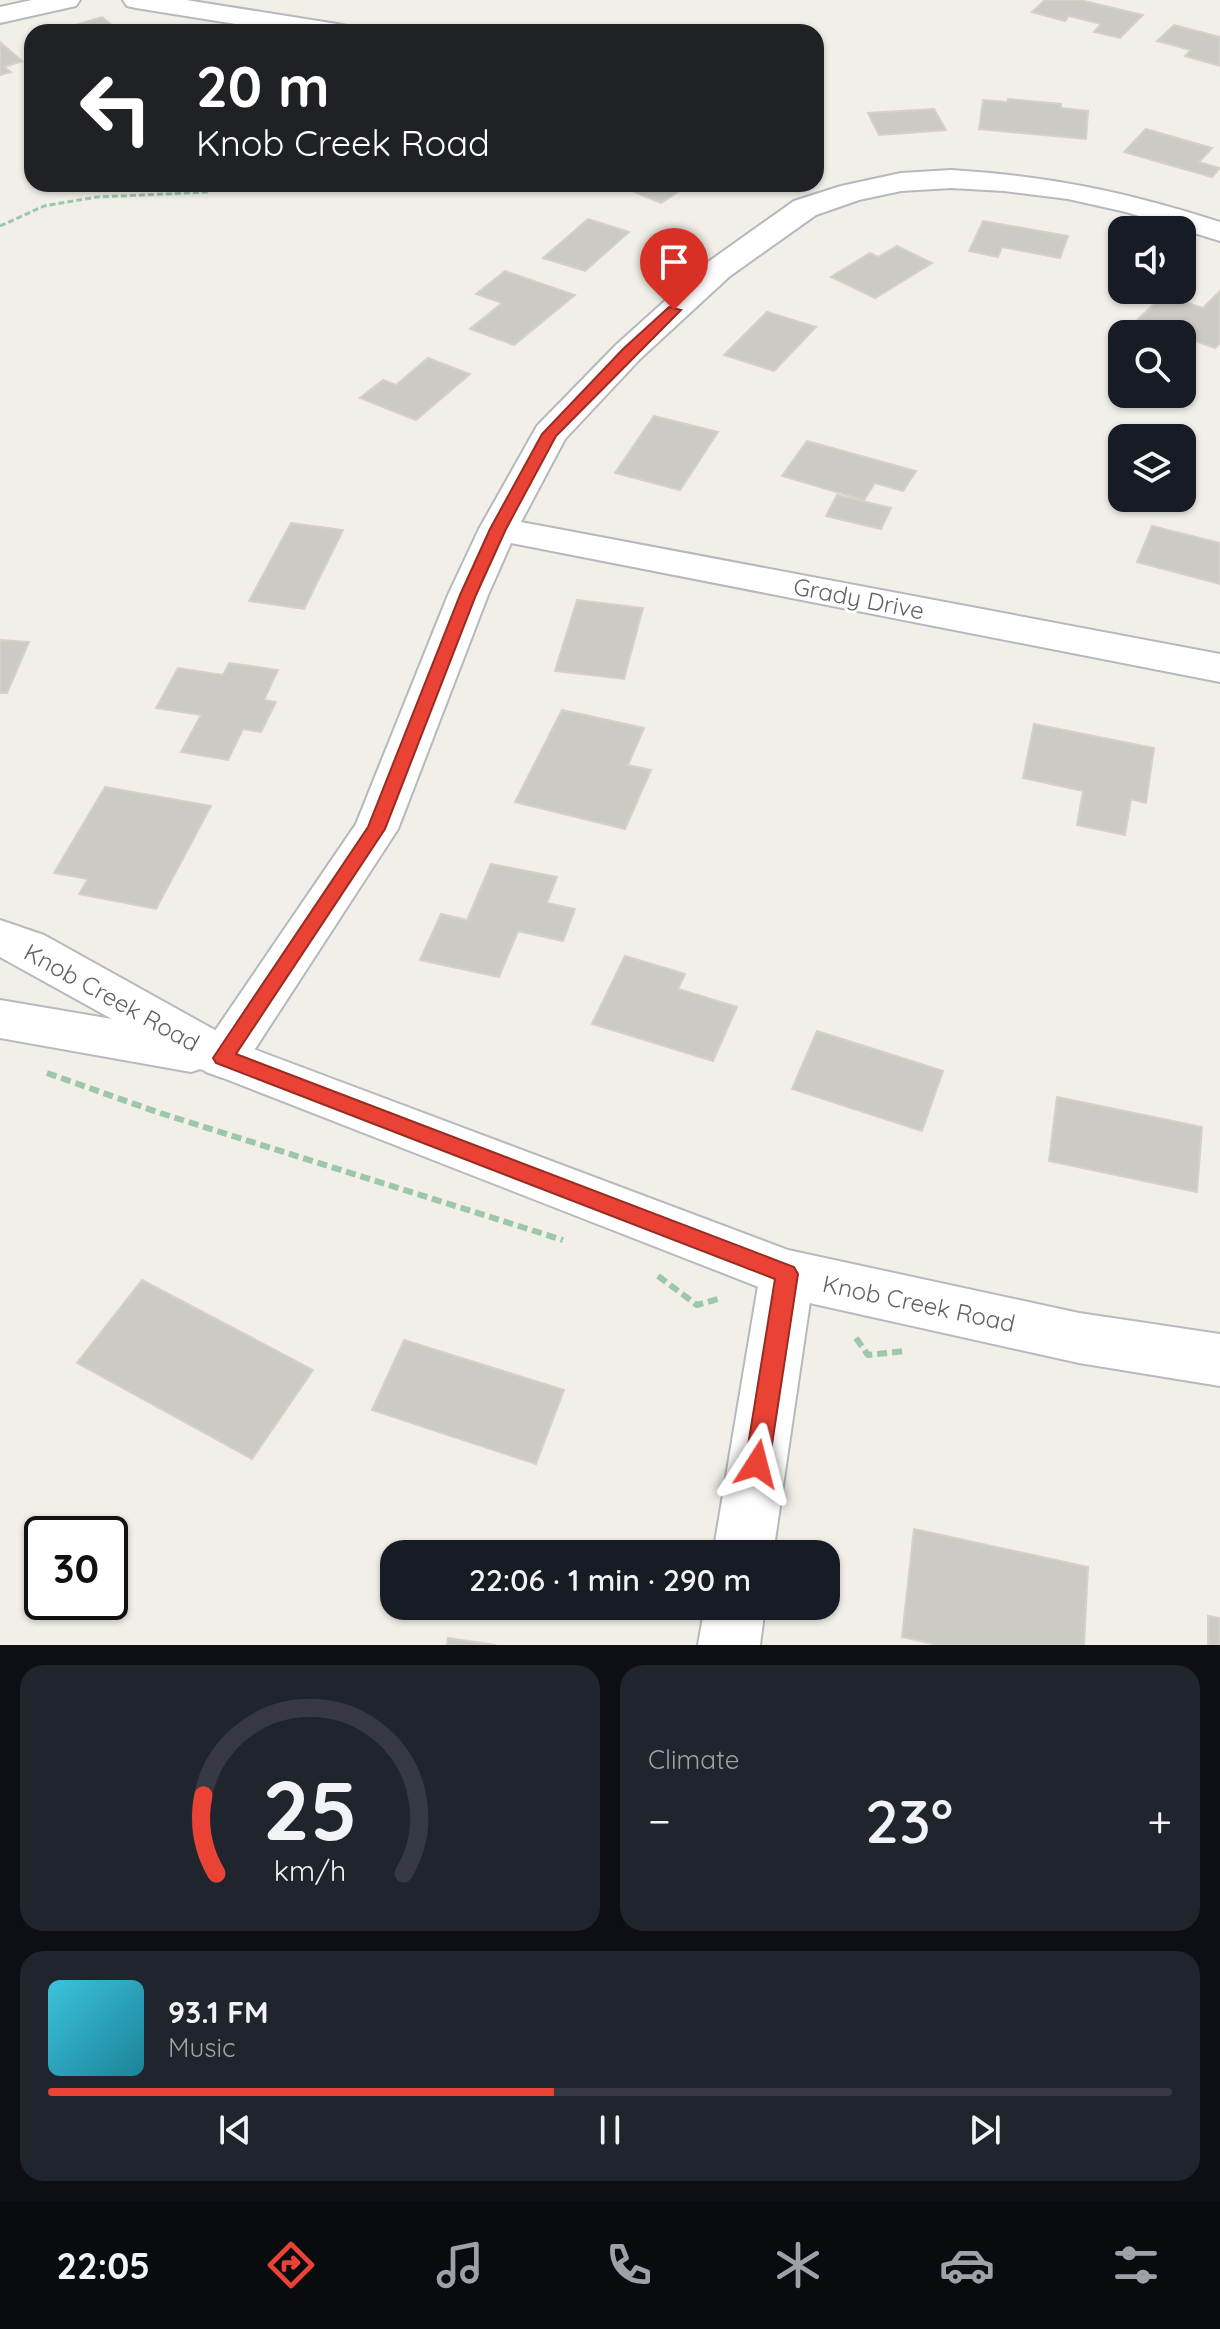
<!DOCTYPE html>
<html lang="en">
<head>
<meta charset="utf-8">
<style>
  :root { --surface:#171b24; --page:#20242c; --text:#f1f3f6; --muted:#9ea1a6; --line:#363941; --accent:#ea4335 }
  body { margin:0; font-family:Quicksand,sans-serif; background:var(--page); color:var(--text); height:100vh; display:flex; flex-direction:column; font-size:30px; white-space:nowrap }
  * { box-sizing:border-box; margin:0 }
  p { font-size:26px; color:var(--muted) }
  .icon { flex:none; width:44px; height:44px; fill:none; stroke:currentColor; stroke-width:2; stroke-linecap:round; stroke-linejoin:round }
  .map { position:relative; height:1645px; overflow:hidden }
  .sheet { display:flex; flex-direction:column; gap:20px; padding:20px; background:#0d0f14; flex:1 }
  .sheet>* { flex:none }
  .hud { position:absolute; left:24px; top:24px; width:800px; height:168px; border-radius:24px; box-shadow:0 2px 6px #0004; background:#202124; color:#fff; overflow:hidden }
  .buttons { position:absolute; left:1108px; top:216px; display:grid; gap:16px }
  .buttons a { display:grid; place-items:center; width:88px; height:88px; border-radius:16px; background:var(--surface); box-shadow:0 2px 6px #0004; font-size:40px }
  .speed { position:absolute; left:24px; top:1516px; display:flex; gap:16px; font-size:40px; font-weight:700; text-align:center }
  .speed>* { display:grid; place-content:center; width:104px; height:104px; border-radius:50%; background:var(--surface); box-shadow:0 2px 6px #0004; line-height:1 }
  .speed .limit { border:4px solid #111; border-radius:12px; background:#fff; color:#111 }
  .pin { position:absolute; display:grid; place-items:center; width:68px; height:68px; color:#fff; margin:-82px -34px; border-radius:50% 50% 50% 0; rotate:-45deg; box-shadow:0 0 8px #0007 }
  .pin .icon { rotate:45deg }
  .me { position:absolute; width:88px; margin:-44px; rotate:9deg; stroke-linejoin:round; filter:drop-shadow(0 0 6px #0008) }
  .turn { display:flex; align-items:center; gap:28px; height:168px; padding:0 40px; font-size:36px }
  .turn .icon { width:104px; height:104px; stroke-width:2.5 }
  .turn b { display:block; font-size:56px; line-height:68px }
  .big { font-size:60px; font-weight:600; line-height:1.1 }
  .sheet .card { flex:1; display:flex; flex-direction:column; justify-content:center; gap:12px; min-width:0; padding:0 28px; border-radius:24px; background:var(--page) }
  .sheet .dial { align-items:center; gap:0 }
  .dial svg { height:208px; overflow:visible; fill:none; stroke:var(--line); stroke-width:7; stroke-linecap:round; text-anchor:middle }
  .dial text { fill:var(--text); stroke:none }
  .song { display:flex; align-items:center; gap:24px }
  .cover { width:96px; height:96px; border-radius:12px; background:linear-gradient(135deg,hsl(190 70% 55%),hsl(190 70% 35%)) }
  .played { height:8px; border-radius:4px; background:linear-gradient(90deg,var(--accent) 45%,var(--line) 45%) }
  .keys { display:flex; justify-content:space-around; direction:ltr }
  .heat { display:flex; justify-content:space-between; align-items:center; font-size:44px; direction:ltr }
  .sheet .tiles { flex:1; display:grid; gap:20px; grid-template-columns:1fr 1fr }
  .card:last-child { grid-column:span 2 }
  .trip { position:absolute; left:380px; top:1540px; width:460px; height:80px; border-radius:24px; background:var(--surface); box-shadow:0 2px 6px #0004; font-weight:600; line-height:80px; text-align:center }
  .menu { display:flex; height:128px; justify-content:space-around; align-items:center; background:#090b0e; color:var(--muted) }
  .menu .icon { width:56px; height:56px }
  .menu .on { color:var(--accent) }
  .menu b { font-size:36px; color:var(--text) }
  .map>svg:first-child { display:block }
</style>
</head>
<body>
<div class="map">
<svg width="1220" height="1645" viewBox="0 0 1220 1645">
  <rect width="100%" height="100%" fill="#f1efe8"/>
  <g fill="#cccac5" stroke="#d6d1c6" stroke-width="2">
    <polygon points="1045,0 1080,0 1143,15 1120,38 1094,32 1101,24 1069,16 1065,21 1032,12"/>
    <polygon points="102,17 120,32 52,32"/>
    <polygon points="1174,25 1220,37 1220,66 1185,56 1191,50 1157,41"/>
    <polygon points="0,42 22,61 4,67 11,72 0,75"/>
    <polygon points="1008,99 1061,104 1061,108 1088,111 1086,139 979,129 983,100 1008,102"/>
    <polygon points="934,109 946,130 879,135 868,113"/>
    <polygon points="1146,129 1212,148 1199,162 1220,168 1212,177 1124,152"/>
    <polygon points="629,184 690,184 661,203 623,187"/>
    <polygon points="588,219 629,232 585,271 543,258"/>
    <polygon points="983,221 1068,236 1060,258 1002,247 998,257 969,251"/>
    <polygon points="897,246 932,263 875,298 831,277 870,253 878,257"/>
    <polygon points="505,271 575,295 514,345 470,329 502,303 476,294"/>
    <polygon points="1220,291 1220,343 1215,348 1137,320 1164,295 1203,308"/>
    <polygon points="767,312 816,327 774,371 724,355"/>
    <polygon points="428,358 470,374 416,420 360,398 383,380 396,385"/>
    <polygon points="654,416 718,432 680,490 615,473"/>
    <polygon points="807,441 916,471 903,491 875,483 864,500 782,476"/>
    <polygon points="837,495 891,508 881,529 826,516"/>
    <polygon points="291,523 343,530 304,609 249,601"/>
    <polygon points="1152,526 1220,543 1220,584 1137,562"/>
    <polygon points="577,600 643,608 624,679 555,671"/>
    <polygon points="0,640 29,642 7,693 0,693"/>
    <polygon points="229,663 278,670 264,700 276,702 261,732 243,729 228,760 181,752 201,715 156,708 178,668 223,675"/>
    <polygon points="562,710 644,728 628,765 651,770 625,829 515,802"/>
    <polygon points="1034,724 1154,748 1146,803 1131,799 1125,835 1077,825 1083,791 1023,778"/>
    <polygon points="105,787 211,806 156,909 79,894 88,879 54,873"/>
    <polygon points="491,864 557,877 547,903 575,909 563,941 518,931 499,977 420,960 441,914 467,920"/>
    <polygon points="625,956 685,974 678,989 737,1007 713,1061 592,1024"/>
    <polygon points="817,1031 943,1071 922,1131 792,1089"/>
    <polygon points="1057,1097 1202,1127 1197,1192 1049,1161"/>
    <polygon points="142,1280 313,1370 252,1459 77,1363"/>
    <polygon points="404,1340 564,1390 536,1464 372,1410"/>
    <polygon points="914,1529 1088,1567 1084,1645 937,1645 902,1637"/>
    <polygon points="1208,1616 1220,1618 1220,1645 1208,1645"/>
    <polygon points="448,1638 496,1645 447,1645"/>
  </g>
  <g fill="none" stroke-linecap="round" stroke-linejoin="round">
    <defs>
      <g id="street">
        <polygon points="32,0 80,0 76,6 0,23 0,7"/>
        <polygon points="123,0 186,0 337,24 347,26 350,32 286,32 136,8 127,6"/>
        <path d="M951,170c99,6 175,22 269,52v19l-94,-29 -58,-13 -64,-8 -53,-3 -50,3 -42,9 -43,15 -86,61 -90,83 -75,80 -44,83 699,132v28l-709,-139 -23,52 -90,234 -158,243 -17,6 -17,-6 -8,-14 8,-14 150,-220 92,-229 31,-66 58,-103 79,-81 92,-83 86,-61 47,-15 60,-13z"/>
        <polygon points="787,1250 806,1257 814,1274 773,1554 713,1554 760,1274 768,1257"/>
        <polygon points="705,1606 765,1606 760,1645 698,1645"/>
      </g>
      <polygon id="secondary" points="0,920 44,935 240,1044 788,1250 1079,1313 1220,1334 1220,1386 1079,1363 787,1298 200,1069 191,1072 0,1038 0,1000 112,1019 0,957"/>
    </defs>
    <use href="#street" stroke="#b5b8bc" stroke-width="4"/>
    <use href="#secondary" stroke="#b6babf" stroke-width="4"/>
    <polyline stroke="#9cc7a9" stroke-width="3" stroke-dasharray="6 3" stroke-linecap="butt" points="0,226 44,206 97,197 209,192 212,184"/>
    <g stroke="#9cc7a9" stroke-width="6" stroke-dasharray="10 5" stroke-linecap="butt">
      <polyline points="47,1073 157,1112 563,1240"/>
      <polyline points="658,1276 697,1305 721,1298"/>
      <polyline points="856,1338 868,1355 905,1351"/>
    </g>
    <use href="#street" fill="#fff" fill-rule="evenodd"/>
    <use href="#secondary" fill="#fff" fill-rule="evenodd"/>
  </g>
  <polygon fill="#ea4335" stroke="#982c22" stroke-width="2" points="669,307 681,310 556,436 506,529 476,595 385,829 236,1054 794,1267 798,1274 769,1464 765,1472 757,1476 749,1472 745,1464 775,1279 216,1063 213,1058 368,827 460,595 490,529 542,434 623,349"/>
  <g text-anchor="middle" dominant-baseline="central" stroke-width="6" stroke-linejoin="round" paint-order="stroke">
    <g font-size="24" fill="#5f6368" stroke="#fff">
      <text transform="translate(859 598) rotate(11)">Grady Drive</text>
      <text transform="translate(112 997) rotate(29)">Knob Creek Road</text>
      <text transform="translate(919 1303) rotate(12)">Knob Creek Road</text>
    </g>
  </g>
</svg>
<div class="buttons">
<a><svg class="icon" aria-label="sound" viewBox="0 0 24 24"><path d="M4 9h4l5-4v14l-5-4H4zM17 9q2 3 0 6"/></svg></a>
<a><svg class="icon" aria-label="search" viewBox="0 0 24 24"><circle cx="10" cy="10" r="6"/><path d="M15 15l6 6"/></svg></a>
<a><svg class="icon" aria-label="layers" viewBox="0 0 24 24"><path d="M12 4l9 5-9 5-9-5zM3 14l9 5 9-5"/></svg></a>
</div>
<div class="speed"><div class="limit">30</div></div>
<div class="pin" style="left:674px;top:310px;background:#d93025"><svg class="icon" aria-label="arrive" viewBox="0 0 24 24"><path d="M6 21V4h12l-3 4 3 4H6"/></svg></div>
<svg class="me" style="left:757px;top:1464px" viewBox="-20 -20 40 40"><path d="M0-17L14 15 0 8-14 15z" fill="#ea4335" stroke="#fff" stroke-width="4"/></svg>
<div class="trip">22:06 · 1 min · 290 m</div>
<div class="hud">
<div class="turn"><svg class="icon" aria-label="left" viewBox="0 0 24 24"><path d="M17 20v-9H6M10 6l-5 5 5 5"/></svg><div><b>20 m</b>Knob Creek Road</div></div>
</div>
</div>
<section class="sheet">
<div class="tiles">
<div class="card dial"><svg viewBox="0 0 100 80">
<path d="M14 69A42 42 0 1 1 86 69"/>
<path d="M14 69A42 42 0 0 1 9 39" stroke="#ea4335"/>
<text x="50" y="56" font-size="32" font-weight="700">25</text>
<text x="50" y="72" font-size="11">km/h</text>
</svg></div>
<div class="card"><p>Climate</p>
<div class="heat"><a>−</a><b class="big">23°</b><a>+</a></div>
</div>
<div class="card">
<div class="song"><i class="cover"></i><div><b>93.1 FM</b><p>Music</p></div></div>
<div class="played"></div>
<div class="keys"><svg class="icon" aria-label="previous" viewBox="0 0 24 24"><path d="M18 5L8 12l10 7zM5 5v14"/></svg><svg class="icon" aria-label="pause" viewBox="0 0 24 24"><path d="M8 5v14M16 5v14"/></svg><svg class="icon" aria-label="next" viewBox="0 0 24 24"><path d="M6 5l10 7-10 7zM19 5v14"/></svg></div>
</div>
</div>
</section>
<nav class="menu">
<b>22:05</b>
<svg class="icon on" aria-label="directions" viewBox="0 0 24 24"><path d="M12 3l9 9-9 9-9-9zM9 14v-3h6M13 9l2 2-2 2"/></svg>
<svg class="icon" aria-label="music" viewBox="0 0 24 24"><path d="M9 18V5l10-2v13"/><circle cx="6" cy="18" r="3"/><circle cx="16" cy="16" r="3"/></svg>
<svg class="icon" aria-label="phone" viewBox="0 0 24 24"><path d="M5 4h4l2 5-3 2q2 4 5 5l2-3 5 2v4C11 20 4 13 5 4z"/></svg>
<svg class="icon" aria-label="climate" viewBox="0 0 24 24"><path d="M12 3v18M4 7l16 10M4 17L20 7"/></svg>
<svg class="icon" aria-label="car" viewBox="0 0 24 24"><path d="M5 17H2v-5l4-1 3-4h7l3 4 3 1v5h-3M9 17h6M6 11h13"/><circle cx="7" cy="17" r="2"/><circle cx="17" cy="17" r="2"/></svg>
<svg class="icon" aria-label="filters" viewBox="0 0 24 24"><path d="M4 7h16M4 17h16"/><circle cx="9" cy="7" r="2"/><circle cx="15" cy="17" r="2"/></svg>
</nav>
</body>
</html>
